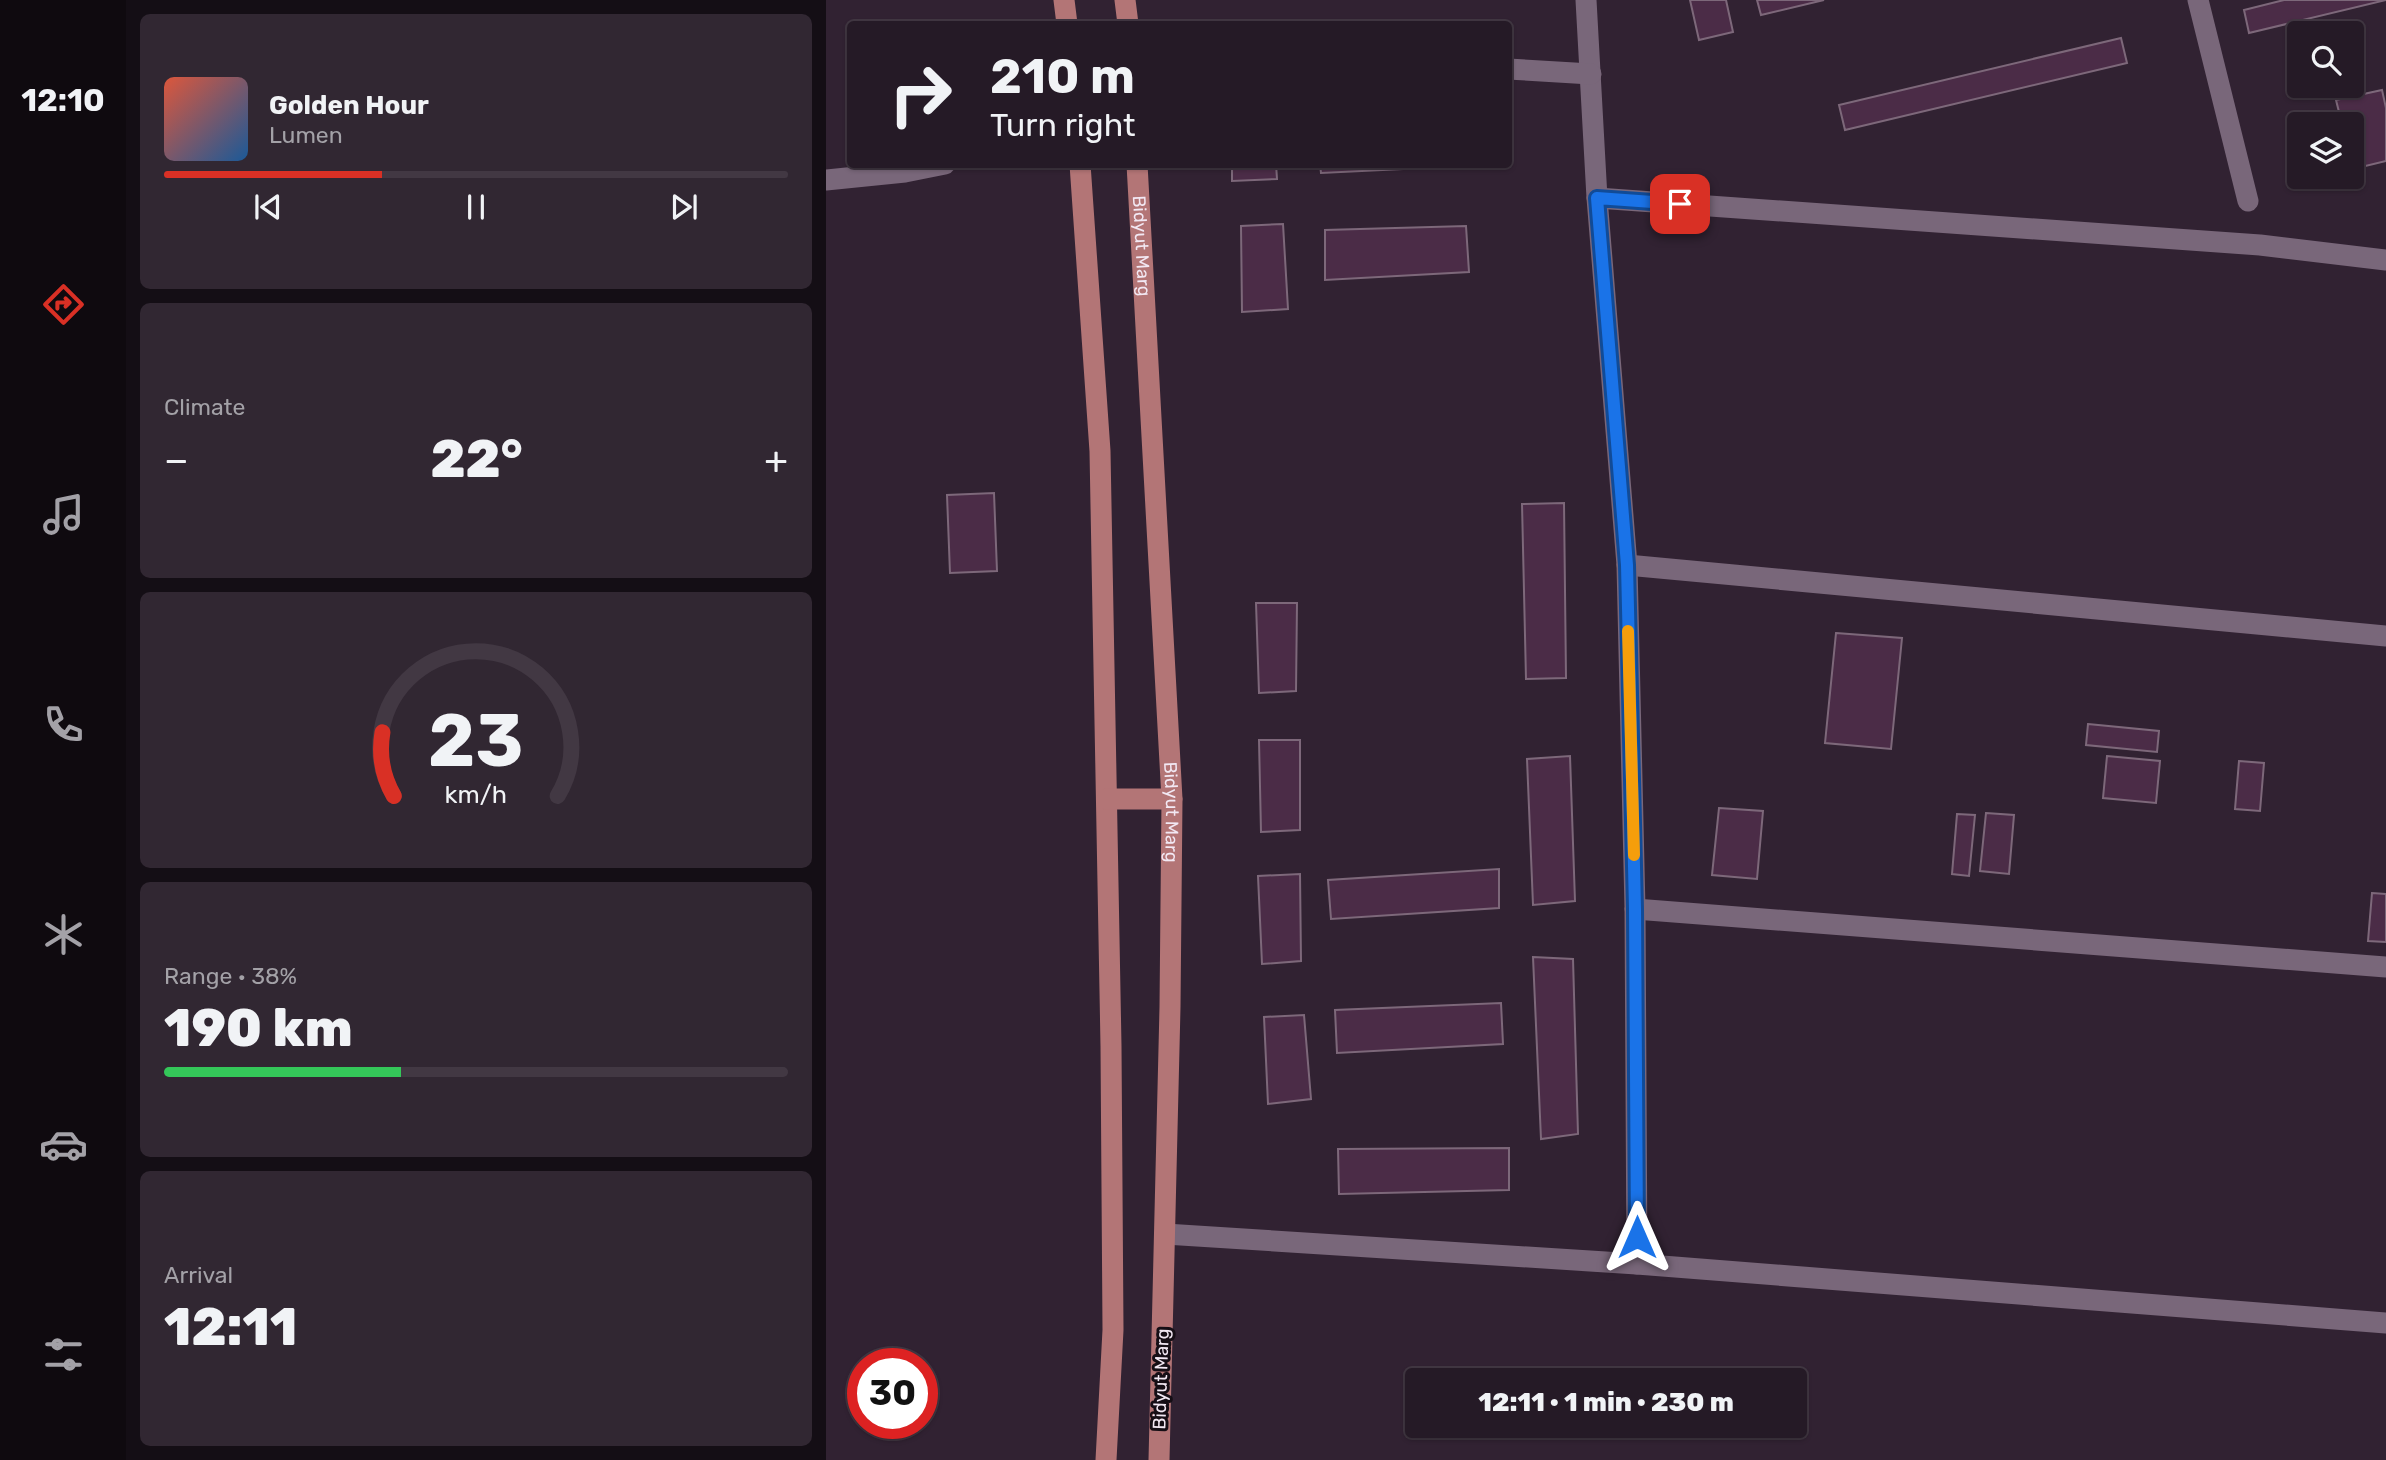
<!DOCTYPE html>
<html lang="en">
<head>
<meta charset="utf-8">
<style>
  :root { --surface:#251a26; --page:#312732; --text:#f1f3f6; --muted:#a3a1a7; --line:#423843; --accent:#d93025 }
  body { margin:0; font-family:Rubik,sans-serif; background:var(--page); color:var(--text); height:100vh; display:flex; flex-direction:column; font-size:26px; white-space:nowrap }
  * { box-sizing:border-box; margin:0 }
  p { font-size:23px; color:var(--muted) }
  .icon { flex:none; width:38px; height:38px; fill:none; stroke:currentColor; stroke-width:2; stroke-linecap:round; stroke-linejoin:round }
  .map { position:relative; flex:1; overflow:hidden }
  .sheet { display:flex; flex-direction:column; gap:14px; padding:14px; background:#140e15; width:700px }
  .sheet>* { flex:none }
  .hud { position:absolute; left:21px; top:21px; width:665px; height:147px; border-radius:7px; box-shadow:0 2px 5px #0004,0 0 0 2px var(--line); background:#251a26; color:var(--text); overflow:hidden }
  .controls { position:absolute; left:1461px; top:21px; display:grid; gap:14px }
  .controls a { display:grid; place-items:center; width:77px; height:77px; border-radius:7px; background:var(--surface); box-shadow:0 2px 5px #0004,0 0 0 2px var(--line); font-size:35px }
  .speed { position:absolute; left:21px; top:1348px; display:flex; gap:14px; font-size:35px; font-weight:700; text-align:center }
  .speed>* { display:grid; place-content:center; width:91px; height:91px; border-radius:50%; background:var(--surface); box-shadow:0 2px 5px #0004,0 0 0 2px var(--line); line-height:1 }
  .speed .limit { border:10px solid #d22; background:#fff; color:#111 }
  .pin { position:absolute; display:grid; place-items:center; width:60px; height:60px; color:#fff; margin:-30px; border-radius:14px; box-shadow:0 4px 10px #0006 }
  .me { position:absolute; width:77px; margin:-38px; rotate:0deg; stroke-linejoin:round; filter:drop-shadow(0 0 5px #0008) }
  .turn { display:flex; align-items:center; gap:24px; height:147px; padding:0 28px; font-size:32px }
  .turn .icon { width:91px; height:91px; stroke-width:2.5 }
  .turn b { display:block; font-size:49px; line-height:60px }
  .big { font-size:52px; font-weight:800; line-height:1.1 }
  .sheet .card { flex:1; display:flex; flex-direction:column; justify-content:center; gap:10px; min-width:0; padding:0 24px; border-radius:10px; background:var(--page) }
  .sheet .dial { align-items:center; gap:0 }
  .dial svg { height:182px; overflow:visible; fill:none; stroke:var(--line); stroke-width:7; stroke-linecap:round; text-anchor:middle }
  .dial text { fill:var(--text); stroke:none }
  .song { display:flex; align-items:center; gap:21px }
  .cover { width:84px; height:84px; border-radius:10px; background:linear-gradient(135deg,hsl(10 70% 55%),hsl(210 70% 35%)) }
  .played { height:7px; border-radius:4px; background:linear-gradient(90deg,var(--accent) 35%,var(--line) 35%) }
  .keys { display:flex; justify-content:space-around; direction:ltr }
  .heat { display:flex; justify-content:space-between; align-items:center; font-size:38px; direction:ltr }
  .charge { height:10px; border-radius:5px; background:linear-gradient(90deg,#34c759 38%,var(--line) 0) }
  .trip { position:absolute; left:579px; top:1368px; width:402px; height:70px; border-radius:7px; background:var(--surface); box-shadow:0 2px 5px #0004,0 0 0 2px var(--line); font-weight:800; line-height:70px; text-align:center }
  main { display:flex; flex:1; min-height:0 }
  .dock { display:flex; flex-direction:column; width:126px; justify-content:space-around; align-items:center; background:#0f0a0f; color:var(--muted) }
  .dock .icon { width:49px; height:49px }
  .dock .selected { color:var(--accent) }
  .dock b { font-size:32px; color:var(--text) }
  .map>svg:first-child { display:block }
</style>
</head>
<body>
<main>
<nav class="dock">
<b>12:10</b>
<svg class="icon selected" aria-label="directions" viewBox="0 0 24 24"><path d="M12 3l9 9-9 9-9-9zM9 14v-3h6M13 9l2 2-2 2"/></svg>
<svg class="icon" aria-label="music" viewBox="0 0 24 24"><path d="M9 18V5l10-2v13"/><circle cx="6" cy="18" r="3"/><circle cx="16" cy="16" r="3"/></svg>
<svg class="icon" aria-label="phone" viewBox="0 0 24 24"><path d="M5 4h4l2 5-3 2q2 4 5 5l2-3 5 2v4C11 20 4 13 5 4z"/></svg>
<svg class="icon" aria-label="climate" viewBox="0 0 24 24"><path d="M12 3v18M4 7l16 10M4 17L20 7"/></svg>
<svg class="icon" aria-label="car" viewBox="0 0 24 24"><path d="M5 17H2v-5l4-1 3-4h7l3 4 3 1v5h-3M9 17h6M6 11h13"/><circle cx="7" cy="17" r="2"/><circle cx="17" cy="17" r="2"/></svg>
<svg class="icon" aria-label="filters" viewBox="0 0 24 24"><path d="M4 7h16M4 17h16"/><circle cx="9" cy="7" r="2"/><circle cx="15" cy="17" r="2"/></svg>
</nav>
<section class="sheet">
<div class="card">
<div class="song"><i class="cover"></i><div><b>Golden Hour</b><p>Lumen</p></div></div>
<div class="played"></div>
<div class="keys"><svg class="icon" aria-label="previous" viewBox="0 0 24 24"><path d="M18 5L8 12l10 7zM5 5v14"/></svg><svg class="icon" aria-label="pause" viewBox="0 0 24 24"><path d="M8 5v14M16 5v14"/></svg><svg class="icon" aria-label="next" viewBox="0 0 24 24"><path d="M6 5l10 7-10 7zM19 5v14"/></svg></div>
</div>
<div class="card"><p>Climate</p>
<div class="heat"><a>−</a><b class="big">22°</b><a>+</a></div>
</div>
<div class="card dial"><svg viewBox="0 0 100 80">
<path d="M14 69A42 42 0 1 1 86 69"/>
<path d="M14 69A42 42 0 0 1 9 41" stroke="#d93025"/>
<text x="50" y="56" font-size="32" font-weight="700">23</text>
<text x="50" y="72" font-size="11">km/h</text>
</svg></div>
<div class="card"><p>Range · 38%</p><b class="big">190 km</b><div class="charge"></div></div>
<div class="card"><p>Arrival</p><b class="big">12:11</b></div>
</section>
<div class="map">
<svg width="1560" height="1460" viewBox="0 0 1560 1460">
  <rect width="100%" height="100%" fill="#312232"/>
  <g fill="#4b2c47" stroke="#7d687a" stroke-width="2">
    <polygon points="864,0 900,0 907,32 873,40"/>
    <polygon points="931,0 998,0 935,15"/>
    <polygon points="1458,0 1560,0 1423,33 1418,10"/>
    <polygon points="1295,38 1301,63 1019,130 1013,105"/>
    <polygon points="1556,90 1560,108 1560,161 1527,169 1526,124 1516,124 1510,100"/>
    <polygon points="406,164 450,164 451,179 406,181"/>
    <polygon points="494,164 639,164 639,166 495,173"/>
    <polygon points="457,224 462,309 416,312 415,226"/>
    <polygon points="640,226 643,272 499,280 499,230"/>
    <polygon points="168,493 171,571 124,573 121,495"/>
    <polygon points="738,503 740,678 700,679 696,504"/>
    <polygon points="430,603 471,603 470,691 433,693"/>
    <polygon points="1010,633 1076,638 1065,749 999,743"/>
    <polygon points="1262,724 1333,731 1331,752 1260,745"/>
    <polygon points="433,740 474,740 474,830 435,832"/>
    <polygon points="744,756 749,901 707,905 701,759"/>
    <polygon points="1281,756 1334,761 1330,803 1277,798"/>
    <polygon points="1413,761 1438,763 1434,811 1409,809"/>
    <polygon points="893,808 937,811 931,879 886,875"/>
    <polygon points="1160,813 1188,815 1183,874 1154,871"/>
    <polygon points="1131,814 1149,815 1143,876 1126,874"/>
    <polygon points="673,869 673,908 505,919 502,880"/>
    <polygon points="474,874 475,961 436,964 432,876"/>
    <polygon points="1546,893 1560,894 1560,942 1542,941"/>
    <polygon points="707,957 747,959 752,1134 715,1139"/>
    <polygon points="675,1003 677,1044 511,1053 509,1010"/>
    <polygon points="478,1015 485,1099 442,1104 438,1017"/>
    <polygon points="683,1148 683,1190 513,1194 512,1149"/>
  </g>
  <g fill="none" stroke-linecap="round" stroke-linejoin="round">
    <g stroke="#79677a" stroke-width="21">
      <polyline points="760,0 771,198 801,565 809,909 811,1264"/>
      <polyline points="1372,0 1422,201"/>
      <polyline points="682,69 765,74"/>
      <polyline points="0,180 79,172 119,164"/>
      <polyline points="771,198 1434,245 1560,260"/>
      <polyline points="801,565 1560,636"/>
      <polyline points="809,909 1560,967"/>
      <polyline points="339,1234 811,1264 1560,1323"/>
    </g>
    <g stroke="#b37576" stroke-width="21">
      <polyline points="238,0 241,24"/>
      <polyline points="299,0 302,24"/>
      <polyline points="254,164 274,451 285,1046 287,1330 280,1460"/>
      <path id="s1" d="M311,164l35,635 -2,208 -11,453"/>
      <polyline points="281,799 346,799"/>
    </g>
  </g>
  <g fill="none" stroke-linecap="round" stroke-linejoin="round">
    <defs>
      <polyline id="route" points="811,1237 809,909 801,565 771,198 854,204"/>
    </defs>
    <use href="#route" stroke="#114b97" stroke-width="18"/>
    <use href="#route" stroke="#1a73e8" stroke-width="12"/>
    <polyline stroke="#f59e0b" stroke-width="12" points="802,631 808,855"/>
  </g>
  <g text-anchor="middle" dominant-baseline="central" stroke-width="6" stroke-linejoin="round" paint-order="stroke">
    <g font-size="18" fill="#f2e8f3" stroke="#150e15">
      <text stroke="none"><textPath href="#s1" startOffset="82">Bidyut Marg</textPath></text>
      <text stroke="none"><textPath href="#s1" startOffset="649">Bidyut Marg</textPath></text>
      <text transform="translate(335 1379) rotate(-88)">Bidyut Marg</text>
    </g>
  </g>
</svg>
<div class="controls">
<a><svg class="icon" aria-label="search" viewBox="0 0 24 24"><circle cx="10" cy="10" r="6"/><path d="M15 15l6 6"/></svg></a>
<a><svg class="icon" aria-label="layers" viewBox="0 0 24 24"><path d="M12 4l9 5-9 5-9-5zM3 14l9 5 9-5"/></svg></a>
</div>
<div class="speed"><div class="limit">30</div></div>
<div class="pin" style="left:854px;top:204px;background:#d93025"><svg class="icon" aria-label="arrive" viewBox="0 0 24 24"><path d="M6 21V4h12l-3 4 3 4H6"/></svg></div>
<svg class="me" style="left:811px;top:1237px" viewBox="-20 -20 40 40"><path d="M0-17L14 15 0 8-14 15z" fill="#1a73e8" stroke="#fff" stroke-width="4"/></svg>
<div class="trip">12:11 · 1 min · 230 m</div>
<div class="hud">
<div class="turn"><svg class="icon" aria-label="right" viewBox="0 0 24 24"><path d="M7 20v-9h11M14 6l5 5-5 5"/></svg><div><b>210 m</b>Turn right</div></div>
</div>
</div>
</main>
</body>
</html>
